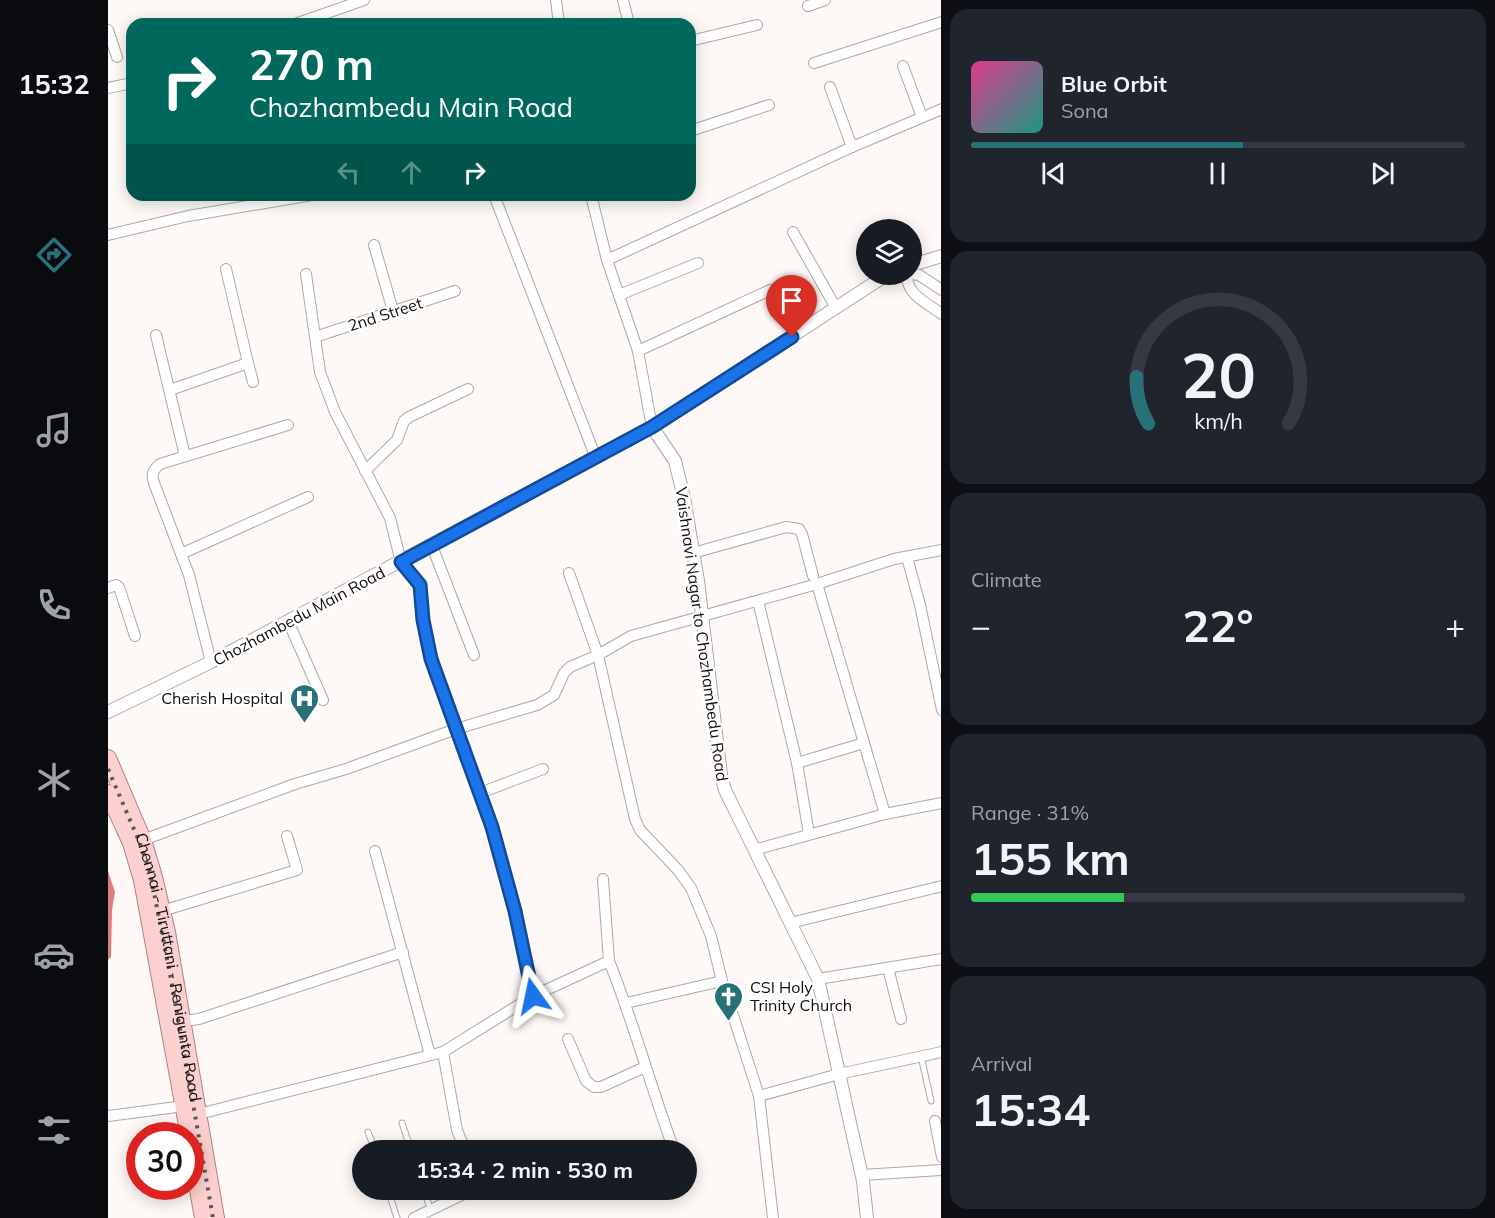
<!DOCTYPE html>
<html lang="en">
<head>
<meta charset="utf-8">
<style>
  :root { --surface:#171b24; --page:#20242c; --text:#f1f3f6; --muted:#9ea1a6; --line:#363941; --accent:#277178 }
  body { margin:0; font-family:Mulish,sans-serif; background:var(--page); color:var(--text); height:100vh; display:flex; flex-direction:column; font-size:22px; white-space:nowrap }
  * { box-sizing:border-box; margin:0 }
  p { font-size:20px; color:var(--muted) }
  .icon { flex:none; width:33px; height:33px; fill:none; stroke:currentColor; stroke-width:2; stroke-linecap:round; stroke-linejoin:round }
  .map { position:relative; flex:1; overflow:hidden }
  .details { display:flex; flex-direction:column; gap:9px; padding:9px; background:#0d0f14; width:554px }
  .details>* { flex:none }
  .guide { position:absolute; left:18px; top:18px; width:570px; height:183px; border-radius:18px; box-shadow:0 3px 15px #0003; background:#00695c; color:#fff; overflow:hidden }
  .buttons { position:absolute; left:748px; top:219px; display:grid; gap:12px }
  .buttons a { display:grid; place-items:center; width:66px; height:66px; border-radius:50%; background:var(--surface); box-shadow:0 3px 15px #0003; font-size:30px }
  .speed { position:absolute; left:18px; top:1122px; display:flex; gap:12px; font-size:30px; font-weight:700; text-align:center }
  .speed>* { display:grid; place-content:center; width:78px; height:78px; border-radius:50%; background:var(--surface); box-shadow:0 3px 15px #0003; line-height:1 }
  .speed .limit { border:9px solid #d22; background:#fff; color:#111 }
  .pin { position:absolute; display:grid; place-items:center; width:51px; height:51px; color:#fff; margin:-62px -26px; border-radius:50% 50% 50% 0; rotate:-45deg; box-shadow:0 0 6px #0007 }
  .pin .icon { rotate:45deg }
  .me { position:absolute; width:66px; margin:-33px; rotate:348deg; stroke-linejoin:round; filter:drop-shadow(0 0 4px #0008) }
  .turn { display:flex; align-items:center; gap:21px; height:126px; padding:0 24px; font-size:27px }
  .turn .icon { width:78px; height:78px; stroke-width:2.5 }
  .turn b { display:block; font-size:42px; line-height:51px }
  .lanes { display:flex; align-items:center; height:57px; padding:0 24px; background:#0003; justify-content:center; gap:30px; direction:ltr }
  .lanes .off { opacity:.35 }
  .big { font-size:45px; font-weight:700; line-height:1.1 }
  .details .tile { flex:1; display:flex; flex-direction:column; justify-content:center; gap:9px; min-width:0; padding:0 21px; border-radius:18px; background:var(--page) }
  .details .dial { align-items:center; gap:0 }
  .dial svg { height:156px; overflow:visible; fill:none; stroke:var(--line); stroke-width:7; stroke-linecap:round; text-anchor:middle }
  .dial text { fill:var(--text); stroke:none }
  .song { display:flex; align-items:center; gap:18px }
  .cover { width:72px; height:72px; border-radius:9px; background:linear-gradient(135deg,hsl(330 70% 55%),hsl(170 70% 35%)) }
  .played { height:6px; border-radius:3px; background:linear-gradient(90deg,var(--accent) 55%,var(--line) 55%) }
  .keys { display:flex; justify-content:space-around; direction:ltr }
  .heat { display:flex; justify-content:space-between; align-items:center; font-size:33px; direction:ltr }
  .charge { height:9px; border-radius:4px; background:linear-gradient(90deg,#34c759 31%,var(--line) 0) }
  .trip { position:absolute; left:244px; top:1140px; width:345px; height:60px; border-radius:30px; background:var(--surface); box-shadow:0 3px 15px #0003; font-weight:700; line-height:60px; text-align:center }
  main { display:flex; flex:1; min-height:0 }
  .tabs { display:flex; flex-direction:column; width:108px; justify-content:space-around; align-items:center; background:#090b0e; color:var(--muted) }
  .tabs .icon { width:42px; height:42px }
  .tabs .on { color:var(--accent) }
  .tabs b { font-size:27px; color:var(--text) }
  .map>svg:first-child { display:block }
</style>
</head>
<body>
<main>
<nav class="tabs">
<b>15:32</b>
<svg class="icon on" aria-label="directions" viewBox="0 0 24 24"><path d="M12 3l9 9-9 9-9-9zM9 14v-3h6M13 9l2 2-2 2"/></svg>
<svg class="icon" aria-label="music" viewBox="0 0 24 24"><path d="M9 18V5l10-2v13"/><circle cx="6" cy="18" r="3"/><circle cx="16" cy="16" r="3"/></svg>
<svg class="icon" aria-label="phone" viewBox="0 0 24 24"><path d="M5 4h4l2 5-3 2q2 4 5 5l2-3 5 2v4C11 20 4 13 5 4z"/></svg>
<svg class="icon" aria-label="climate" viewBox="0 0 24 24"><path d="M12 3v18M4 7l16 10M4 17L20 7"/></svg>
<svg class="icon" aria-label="car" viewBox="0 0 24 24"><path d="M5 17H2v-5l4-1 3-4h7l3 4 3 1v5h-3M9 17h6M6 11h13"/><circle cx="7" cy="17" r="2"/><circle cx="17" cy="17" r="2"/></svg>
<svg class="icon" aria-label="filters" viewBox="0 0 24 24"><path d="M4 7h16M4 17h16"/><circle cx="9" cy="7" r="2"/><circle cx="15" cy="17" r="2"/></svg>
</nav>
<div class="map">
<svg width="834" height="1218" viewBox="0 0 834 1218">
  <rect width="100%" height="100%" fill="#fef8f7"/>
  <polygon fill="#dc7f7a" points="0,871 7,892 4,910 3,957 0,960"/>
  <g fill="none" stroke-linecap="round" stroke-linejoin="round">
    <defs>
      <g id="service">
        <polyline points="813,1056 823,1101"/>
        <polyline points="294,1123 303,1150"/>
        <polyline points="260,1132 267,1150"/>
        <polyline points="280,1190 289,1218"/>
        <polyline points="316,1190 322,1208"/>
      </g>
      <g id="minor">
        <polyline points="448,0 451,24"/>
        <polyline points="515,0 521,24"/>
        <polyline points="700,6 717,0"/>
        <polyline points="187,24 256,0"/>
        <polyline points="0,30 9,57"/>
        <polyline points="582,41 649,25"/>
        <polyline points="706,63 834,22"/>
        <polyline points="795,66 814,117"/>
        <polyline points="722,87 744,147"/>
        <polyline points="0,88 24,83"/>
        <polyline points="582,131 661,105"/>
        <polyline points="386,195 488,458"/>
        <polyline points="483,195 499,260 530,351 544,427"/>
        <polyline points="685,232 728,308"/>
        <polyline points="0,235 80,216 204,195"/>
        <polyline points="266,245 285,311"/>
        <polyline points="499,260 744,147 834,109"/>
        <polyline points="198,274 212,372 227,412 282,518 293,562 312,585 315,620 323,659 348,729 429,705 446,695 456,673 462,667 490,655 523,636 709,584 786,559 834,550"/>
        <polyline points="804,274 811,275 834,290"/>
        <path d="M799,276c0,19 20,27 35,38"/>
        <polyline points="511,295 590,263"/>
        <polyline points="48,335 77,456"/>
        <polyline points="207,337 347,291"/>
        <polyline points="530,351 662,290"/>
        <polyline points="140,363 145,382"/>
        <polyline points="62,390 140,363 118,269"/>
        <polyline points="257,471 289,440 296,421 301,417 360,389"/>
        <polyline points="324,546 366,655"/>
        <polyline points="585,553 678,527 691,529 694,534 705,576"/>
        <polyline points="73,554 200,497"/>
        <polyline points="799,557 812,605 834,710"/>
        <polyline points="461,573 490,655 527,819 532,830 570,870 583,888 603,936 614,981 651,1096 665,1218"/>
        <polyline points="709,584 777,814 834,803"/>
        <polyline points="0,588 8,585 11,587 27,636"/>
        <polyline points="650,601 689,763 701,834"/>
        <polyline points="180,621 215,700"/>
        <path d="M103,662l-22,-87 -35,-92c-3,-9 -1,-13 6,-19l128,-39"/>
        <polyline points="689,763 756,743"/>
        <polyline points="372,793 435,769"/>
        <polyline points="35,840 187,784 238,769 348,729 384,827 407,911 425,996 335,1052 91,1114"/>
        <polyline points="646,850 777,814"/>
        <polyline points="267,851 322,1055"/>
        <polyline points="495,879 501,961"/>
        <polyline points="54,911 189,870 179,836"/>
        <polyline points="682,923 834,886"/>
        <polyline points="780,968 793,1019"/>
        <polyline points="710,979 834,959"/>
        <path d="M425,996l76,-35c25,62 42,127 65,189"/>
        <polyline points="518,1003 614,981"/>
        <polyline points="75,1021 91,1019 295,952"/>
        <polyline points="460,1039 478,1081 486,1087 493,1087 537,1067"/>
        <polyline points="335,1052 349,1130 357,1150"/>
        <polyline points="651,1096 731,1074 834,1052"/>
        <polyline points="0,1116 76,1106"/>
        <polyline points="827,1121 834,1157"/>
        <polyline points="754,1175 834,1170"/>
        <polyline points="306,1218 364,1190"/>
      </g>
      <g id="tertiary">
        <polyline points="804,265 834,256"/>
        <polyline points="544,427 567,461 576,498 590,581 613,775 617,790 710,979 755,1181 759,1218"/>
        <polyline points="0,712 103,662 544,427 780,274"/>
      </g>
      <g id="trunk">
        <path id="s1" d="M0,758l35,82 11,37 13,55 49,286"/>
        <polyline points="0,793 23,843 34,880 81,1136"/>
        <polyline points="82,1145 95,1218"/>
      </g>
    </defs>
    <use href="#service" stroke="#aea8a8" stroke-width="7"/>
    <use href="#minor" stroke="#aea8a8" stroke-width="12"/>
    <use href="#tertiary" stroke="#aea8a8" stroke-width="14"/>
    <use href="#trunk" stroke="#a98582" stroke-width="18"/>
    <use href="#service" stroke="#fff" stroke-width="5"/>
    <use href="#minor" stroke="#fff" stroke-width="10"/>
    <use href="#tertiary" stroke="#fff" stroke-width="12"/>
    <use href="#trunk" stroke="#fcd0ce" stroke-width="16"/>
    <polyline stroke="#5d5959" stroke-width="4" stroke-dasharray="3 6" stroke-linecap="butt" points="0,769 31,841 42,872 66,995 105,1218"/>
  </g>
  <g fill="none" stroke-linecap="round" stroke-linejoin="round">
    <defs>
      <polyline id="route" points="425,996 407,911 384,827 323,659 315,620 312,585 293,562 544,427 684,337"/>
    </defs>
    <use href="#route" stroke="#114b97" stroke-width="15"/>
    <use href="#route" stroke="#1a73e8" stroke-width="10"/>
  </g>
  <defs>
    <symbol id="hospital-pin" viewBox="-11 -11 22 30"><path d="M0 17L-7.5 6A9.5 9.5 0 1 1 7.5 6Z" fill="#277178" stroke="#fff"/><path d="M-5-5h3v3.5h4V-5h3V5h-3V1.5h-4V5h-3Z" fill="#fff"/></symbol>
    <symbol id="church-pin" viewBox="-11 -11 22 30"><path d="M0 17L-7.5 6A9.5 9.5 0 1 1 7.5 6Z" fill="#277178" stroke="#fff"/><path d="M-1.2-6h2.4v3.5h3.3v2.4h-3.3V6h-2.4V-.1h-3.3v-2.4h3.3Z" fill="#fff"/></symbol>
  </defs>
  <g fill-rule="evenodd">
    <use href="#hospital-pin" x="180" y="682" width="33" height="45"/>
    <use href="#church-pin" x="604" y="980" width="33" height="45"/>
  </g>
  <g text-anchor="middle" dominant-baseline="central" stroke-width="5" stroke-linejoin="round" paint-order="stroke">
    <g font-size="16" fill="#0f0d0d" stroke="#fff">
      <text transform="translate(277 314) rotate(-18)">2nd Street</text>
      <text transform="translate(191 616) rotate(-28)">Chozhambedu Main Road</text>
      <text transform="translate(594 634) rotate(82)">Vaishnavi Nagar to Chozhambedu Road</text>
      <text stroke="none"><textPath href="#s1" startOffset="219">Chennai - Tiruttani - Renigunta Road</textPath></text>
    </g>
    <g font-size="16" fill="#0f0d0d" stroke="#fff" text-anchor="end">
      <text x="175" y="698">Cherish Hospital</text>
      <text x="642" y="987" text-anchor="start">CSI Holy<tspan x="642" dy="18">Trinity Church</tspan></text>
    </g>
  </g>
</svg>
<div class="buttons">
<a><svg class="icon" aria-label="layers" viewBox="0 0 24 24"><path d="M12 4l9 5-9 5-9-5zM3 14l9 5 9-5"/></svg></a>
</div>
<div class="speed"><div class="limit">30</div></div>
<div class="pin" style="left:684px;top:337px;background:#d93025"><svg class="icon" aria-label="arrive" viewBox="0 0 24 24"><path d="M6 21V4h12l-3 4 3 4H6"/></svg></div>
<svg class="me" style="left:425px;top:996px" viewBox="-20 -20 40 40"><path d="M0-17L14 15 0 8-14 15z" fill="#1a73e8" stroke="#fff" stroke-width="4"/></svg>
<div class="trip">15:34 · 2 min · 530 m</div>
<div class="guide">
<div class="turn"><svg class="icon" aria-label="right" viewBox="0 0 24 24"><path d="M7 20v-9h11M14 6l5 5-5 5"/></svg><div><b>270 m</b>Chozhambedu Main Road</div></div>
<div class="lanes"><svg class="icon off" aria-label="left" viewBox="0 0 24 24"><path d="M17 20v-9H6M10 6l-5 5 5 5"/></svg><svg class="icon off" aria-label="ahead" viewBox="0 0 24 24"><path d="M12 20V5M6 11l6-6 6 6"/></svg><svg class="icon" aria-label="right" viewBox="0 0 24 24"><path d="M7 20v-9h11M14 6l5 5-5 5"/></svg></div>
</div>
</div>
<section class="details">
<div class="tile">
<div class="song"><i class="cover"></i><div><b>Blue Orbit</b><p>Sona</p></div></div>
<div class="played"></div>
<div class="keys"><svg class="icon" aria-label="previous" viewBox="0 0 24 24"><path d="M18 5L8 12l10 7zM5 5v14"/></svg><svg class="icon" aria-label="pause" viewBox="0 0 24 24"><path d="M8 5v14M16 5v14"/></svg><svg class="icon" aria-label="next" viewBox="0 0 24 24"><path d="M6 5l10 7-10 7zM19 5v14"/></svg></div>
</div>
<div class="tile dial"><svg viewBox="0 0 100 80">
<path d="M14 69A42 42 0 1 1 86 69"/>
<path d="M14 69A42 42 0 0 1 8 45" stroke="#277178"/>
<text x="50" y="56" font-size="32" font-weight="700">20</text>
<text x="50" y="72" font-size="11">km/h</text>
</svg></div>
<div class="tile"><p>Climate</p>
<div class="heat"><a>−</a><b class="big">22°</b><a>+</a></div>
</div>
<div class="tile"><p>Range · 31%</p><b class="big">155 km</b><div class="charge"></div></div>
<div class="tile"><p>Arrival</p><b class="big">15:34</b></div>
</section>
</main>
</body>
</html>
